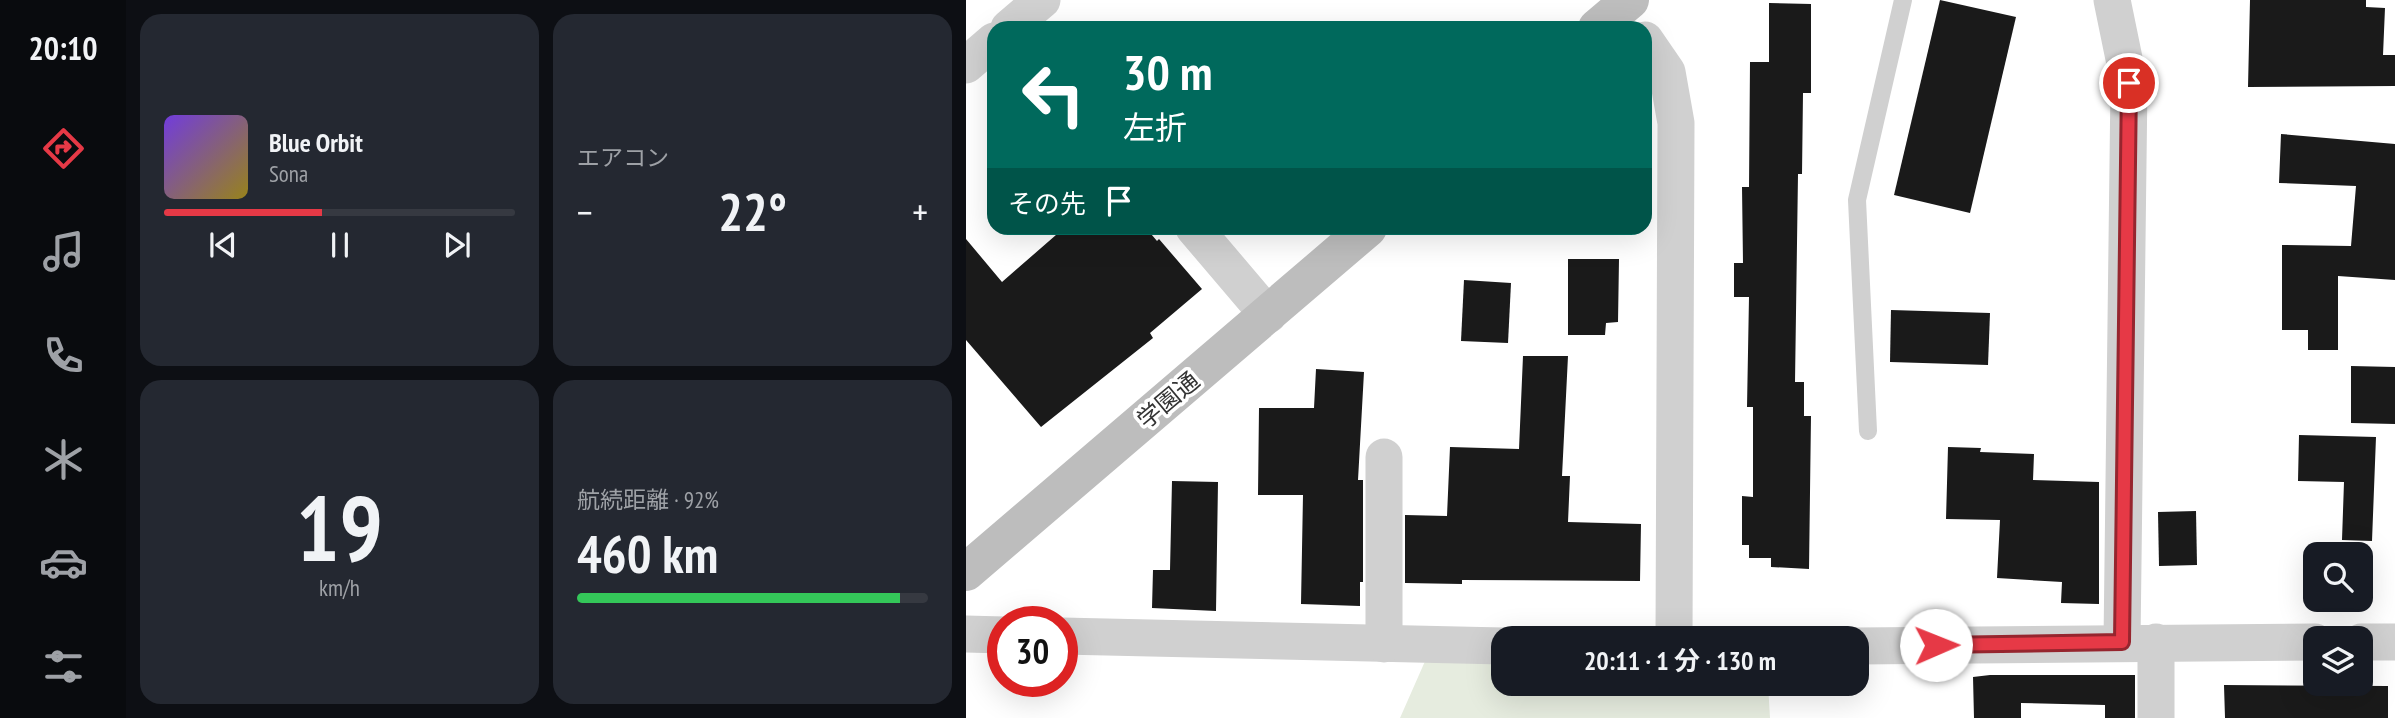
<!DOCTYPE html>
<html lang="ja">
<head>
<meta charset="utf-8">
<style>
  :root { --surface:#171b24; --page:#242831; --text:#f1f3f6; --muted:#9ea1a6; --line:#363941; --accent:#e63946 }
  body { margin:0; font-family:"PT Sans Narrow","Noto Sans JP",sans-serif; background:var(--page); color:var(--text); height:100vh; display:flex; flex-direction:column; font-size:26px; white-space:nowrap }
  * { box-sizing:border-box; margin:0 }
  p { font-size:23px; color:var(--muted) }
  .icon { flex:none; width:38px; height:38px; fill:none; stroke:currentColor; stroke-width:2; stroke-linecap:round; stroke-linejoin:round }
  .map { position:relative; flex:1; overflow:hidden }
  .panel { display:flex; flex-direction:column; gap:14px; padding:14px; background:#0d0f14; width:840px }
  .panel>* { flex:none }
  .banner { position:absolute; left:21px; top:21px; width:665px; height:214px; border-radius:21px; box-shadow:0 7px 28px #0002; background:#00695c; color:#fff; overflow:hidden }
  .tools { position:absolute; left:1337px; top:542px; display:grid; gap:14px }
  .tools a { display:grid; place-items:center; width:70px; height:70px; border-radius:14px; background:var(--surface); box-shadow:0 7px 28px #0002; font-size:35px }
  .speed { position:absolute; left:21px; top:606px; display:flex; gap:14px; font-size:35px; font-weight:700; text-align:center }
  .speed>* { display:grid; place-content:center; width:91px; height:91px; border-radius:50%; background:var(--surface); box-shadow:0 7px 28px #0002; line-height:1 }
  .speed .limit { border:10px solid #d22; background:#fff; color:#111 }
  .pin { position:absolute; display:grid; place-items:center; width:60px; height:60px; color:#fff; margin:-30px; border:4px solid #fff; border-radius:50%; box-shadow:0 2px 7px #0007 }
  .me { position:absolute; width:77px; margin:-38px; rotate:89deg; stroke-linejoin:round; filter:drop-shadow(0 0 5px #0008) }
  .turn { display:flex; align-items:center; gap:24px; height:147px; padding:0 21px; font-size:32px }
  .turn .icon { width:91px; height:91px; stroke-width:2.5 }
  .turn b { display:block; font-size:49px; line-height:60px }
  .then { display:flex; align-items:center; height:66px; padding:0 21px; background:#0003; gap:14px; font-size:26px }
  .big { font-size:52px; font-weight:700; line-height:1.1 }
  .panel .card { flex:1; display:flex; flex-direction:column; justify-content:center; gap:10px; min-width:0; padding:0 24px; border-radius:21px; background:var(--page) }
  .panel .dial { align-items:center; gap:0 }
  .dial b { font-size:91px; line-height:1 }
  .song { display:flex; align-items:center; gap:21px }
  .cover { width:84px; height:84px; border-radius:10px; background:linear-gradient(135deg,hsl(260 70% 55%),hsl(50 70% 35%)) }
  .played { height:7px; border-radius:4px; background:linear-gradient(90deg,var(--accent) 45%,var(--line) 45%) }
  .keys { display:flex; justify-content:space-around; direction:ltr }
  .heat { display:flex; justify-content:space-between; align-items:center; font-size:38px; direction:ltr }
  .charge { height:10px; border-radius:5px; background:linear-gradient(90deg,#34c759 92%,var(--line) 0) }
  .panel .tiles { flex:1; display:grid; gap:14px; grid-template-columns:repeat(2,1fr) }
  .trip { position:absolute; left:525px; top:626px; width:378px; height:70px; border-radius:21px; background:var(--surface); box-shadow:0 7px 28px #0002; font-weight:700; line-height:70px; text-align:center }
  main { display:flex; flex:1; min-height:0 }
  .tabs { display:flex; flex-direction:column; width:126px; justify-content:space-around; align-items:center; background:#090b0e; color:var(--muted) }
  .tabs .icon { width:49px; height:49px }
  .tabs .current { color:var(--accent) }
  .tabs b { font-size:32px; color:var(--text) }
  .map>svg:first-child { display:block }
</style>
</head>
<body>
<main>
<nav class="tabs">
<b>20:10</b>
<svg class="icon current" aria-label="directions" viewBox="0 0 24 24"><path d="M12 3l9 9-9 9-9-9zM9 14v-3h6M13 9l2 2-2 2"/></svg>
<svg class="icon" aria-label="music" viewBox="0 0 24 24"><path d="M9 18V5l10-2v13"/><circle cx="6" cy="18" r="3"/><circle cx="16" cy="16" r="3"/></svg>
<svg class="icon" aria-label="phone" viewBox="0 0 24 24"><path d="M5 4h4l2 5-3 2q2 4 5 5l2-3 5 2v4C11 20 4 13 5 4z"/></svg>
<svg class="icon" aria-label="climate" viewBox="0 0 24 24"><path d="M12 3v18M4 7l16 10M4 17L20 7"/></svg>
<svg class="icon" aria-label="car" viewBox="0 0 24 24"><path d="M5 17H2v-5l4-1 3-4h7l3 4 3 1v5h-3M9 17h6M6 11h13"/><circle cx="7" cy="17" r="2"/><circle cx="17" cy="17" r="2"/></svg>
<svg class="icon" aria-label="filters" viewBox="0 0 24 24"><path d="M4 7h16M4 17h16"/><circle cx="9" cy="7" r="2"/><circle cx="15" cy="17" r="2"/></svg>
</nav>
<section class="panel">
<div class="tiles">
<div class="card">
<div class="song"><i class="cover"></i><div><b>Blue Orbit</b><p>Sona</p></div></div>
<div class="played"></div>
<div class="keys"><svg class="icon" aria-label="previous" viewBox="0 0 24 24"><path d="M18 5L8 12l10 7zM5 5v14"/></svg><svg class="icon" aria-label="pause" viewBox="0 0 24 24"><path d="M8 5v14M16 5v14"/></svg><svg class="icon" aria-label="next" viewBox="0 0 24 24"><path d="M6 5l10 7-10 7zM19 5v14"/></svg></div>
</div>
<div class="card"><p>エアコン</p>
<div class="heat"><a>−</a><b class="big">22°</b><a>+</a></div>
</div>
<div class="card dial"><b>19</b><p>km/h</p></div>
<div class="card"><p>航続距離 · 92%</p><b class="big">460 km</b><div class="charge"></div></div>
</div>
</section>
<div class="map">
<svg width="1429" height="718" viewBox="0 0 1429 718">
  <rect width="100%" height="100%" fill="#fff"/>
  <polygon fill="#e6ecdf" points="460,659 537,664 537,684 802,684 804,718 434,718"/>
  <g fill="#1a1a1a">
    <polygon points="974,0 1050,17 1004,213 928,195"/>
    <polygon points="1284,0 1400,0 1400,7 1419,8 1417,55 1429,55 1429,86 1282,87"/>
    <polygon points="803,3 845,4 845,93 837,93 836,174 832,174 829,382 838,382 838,416 845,416 843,569 805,567 805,558 783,558 783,545 776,545 776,496 787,497 787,407 781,407 783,297 768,297 768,263 777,263 776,187 783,187 784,62 803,62"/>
    <polygon points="1315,134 1429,144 1429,280 1372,276 1372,350 1342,350 1342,330 1316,330 1316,245 1385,246 1390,186 1313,183"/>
    <polygon points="98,228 180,228 191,241 193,239 236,289 184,333 187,338 75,427 0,340 0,239 36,282"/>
    <polygon points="602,259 653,259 652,322 640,323 639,335 602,335"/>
    <polygon points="498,280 545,283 542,343 495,341"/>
    <polygon points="925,310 1024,313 1022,365 924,362"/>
    <polygon points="557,356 602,356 596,476 604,476 602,522 675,524 674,581 496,580 496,584 439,583 439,515 481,516 484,447 553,449"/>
    <polygon points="1385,366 1429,367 1429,424 1385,423"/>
    <polygon points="350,369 398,372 392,480 397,480 397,582 394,582 394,606 335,604 337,495 292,495 293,408 348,408"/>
    <polygon points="1333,435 1410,437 1406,541 1376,540 1378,482 1332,481"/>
    <polygon points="982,447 1015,448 1014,452 1068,454 1067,480 1133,482 1133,604 1095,603 1096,582 1031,578 1034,520 980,519"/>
    <polygon points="206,481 252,482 250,611 186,608 187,570 204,570"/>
    <polygon points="1230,511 1231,565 1193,566 1192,512"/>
    <polygon points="1024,675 1169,675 1169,718 1139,718 1139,705 1055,703 1055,718 1008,718 1007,677"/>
    <polygon points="1258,685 1422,686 1422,718 1259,718"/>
  </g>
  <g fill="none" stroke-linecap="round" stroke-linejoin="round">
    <polyline stroke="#d0d0d0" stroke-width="18" points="902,431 891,200 937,0"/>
    <g stroke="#d0d0d0" stroke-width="37">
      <polyline points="1146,0 1163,83 1156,642"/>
      <polyline points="43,28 76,0"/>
      <polyline points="679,40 701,72 710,123 708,639"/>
      <polyline points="0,65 28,41"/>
      <polyline points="228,228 302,315"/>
      <polyline points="0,634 37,635"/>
      <polyline points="96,636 537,646"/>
      <polyline points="1395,642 1429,642"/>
      <polyline points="418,644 418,457"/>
      <polyline points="891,646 1349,642"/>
      <polyline points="1190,718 1190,642"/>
    </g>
    <g stroke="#bdbdbd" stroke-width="38">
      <polyline points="631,28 664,0"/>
      <polyline points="0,572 402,228"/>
    </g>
  </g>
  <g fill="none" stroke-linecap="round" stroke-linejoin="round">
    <defs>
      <polyline id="route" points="970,645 1156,642 1163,83"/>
    </defs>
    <use href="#route" stroke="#96252e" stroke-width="18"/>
    <use href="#route" stroke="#e63946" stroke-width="12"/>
  </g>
  <g text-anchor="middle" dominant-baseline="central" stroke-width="7" stroke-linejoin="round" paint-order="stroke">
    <g font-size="24" fill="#333" stroke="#fff">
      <text transform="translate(202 400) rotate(-40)">学園通</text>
    </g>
  </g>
</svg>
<div class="tools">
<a><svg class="icon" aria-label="search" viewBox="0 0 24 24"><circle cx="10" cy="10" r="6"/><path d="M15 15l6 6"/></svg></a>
<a><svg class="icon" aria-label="layers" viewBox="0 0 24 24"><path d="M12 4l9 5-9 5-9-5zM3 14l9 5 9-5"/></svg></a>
</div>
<div class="speed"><div class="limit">30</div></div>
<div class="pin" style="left:1163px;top:83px;background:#d93025"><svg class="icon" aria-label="arrive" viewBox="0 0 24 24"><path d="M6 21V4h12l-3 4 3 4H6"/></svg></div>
<svg class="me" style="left:970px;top:645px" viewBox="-20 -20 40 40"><circle r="19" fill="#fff"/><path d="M0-13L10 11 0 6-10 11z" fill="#e63946"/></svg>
<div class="trip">20:11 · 1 分 · 130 m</div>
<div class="banner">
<div class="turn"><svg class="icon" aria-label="left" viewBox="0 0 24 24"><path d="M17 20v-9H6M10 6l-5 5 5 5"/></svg><div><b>30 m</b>左折</div></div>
<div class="then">その先<svg class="icon" aria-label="arrive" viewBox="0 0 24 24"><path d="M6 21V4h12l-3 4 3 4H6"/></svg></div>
</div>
</div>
</main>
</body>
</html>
